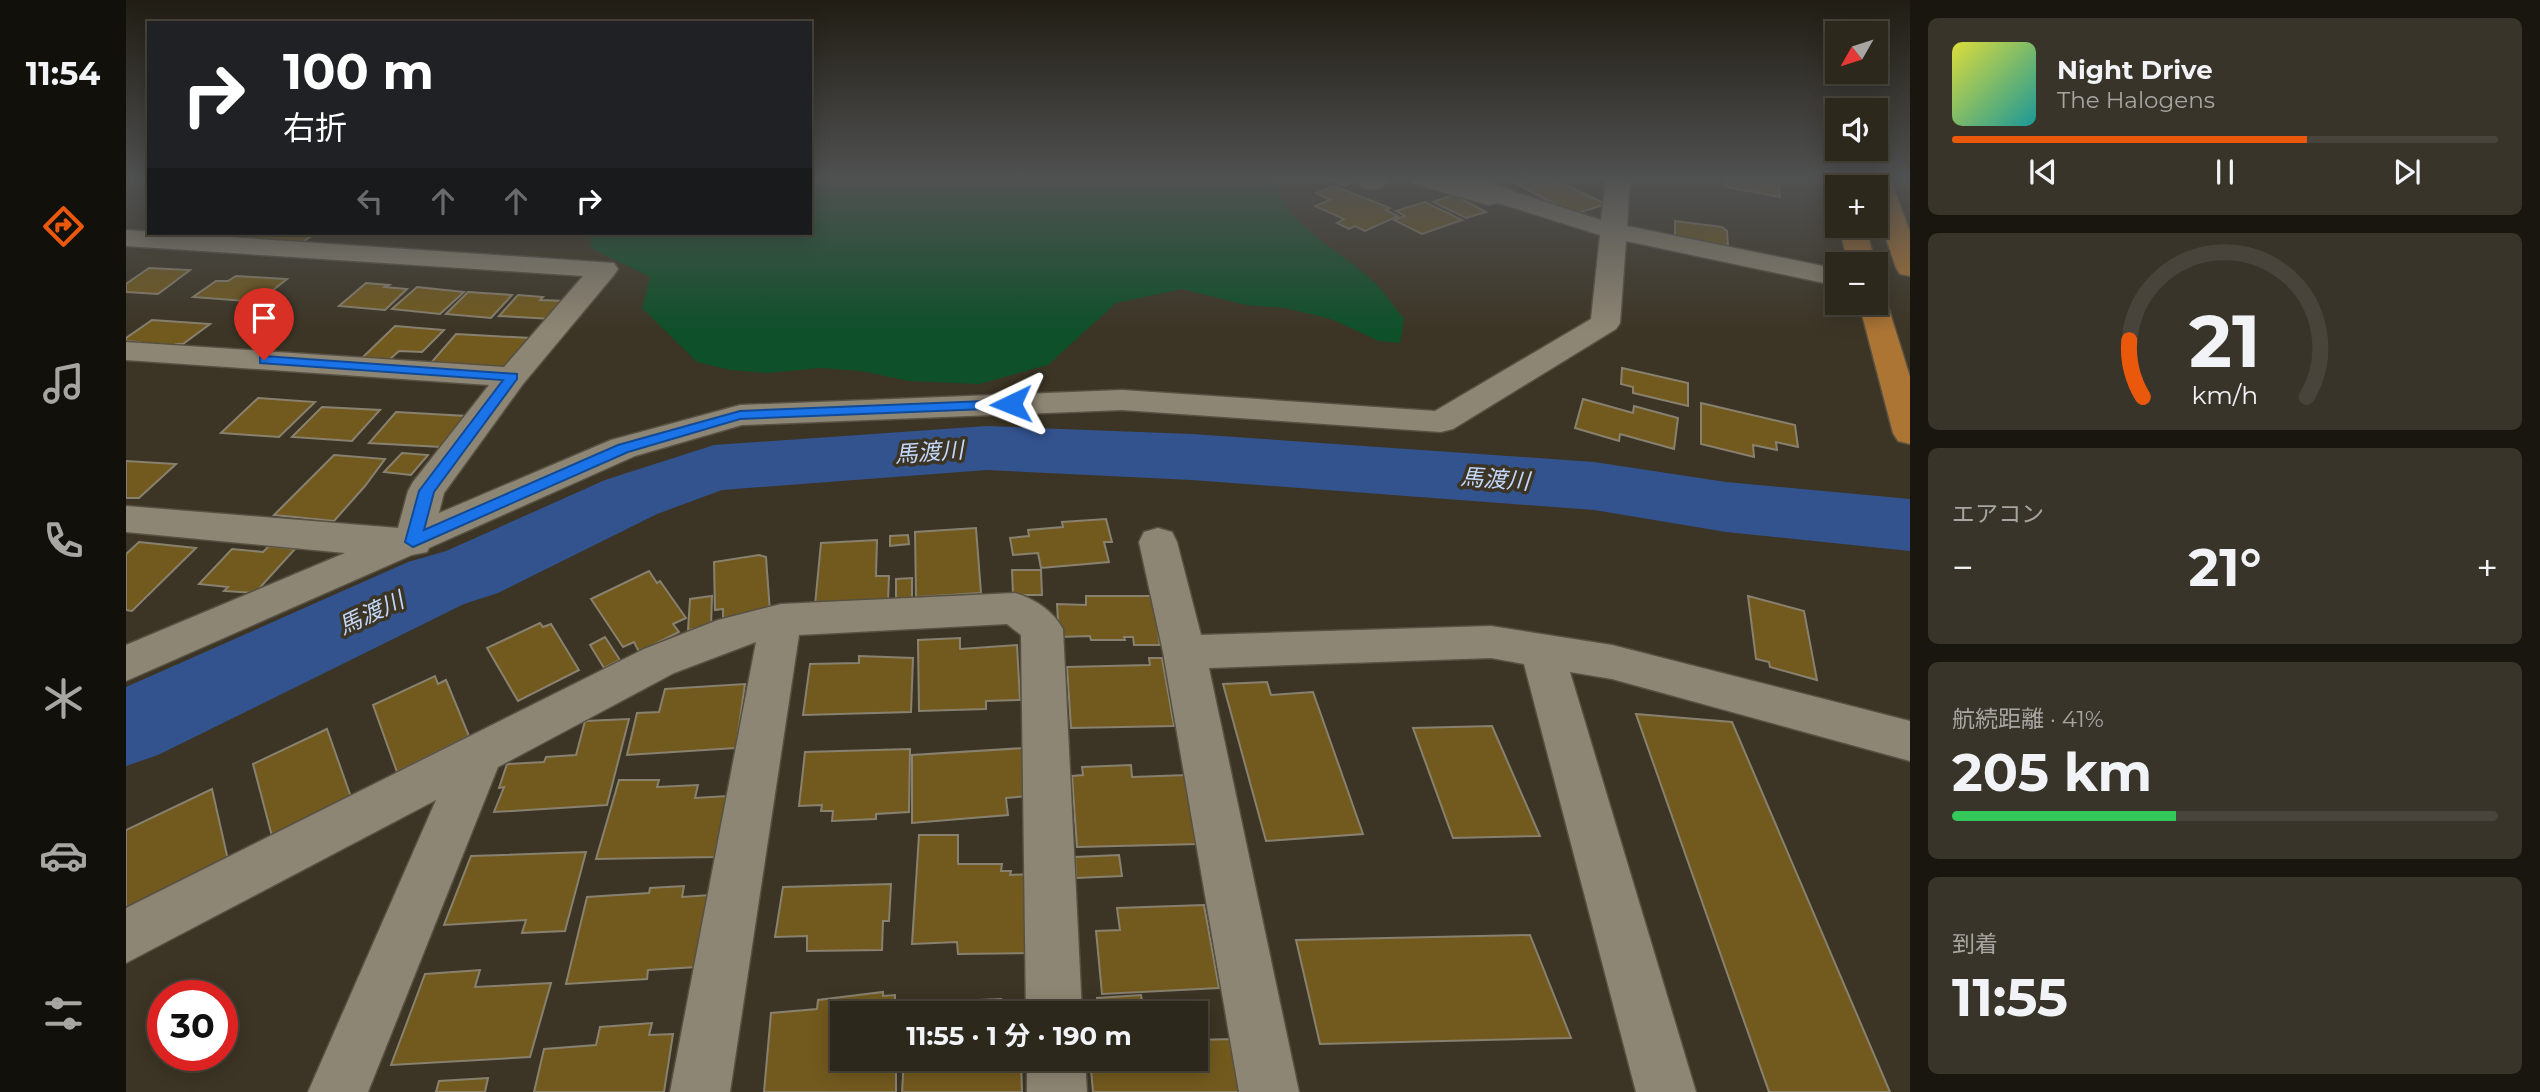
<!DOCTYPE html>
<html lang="ja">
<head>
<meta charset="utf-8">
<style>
  :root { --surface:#2d281c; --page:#393429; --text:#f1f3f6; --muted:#a7a6a3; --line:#48443b; --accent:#ea580c }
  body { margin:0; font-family:Montserrat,"Noto Sans JP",sans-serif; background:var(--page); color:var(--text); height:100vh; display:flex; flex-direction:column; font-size:26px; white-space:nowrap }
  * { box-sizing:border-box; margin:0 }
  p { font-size:23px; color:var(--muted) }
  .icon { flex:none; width:38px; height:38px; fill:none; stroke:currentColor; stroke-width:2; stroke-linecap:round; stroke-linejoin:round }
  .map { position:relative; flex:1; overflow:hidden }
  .details { display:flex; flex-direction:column; gap:18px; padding:18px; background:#19160f; width:630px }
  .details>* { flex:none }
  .top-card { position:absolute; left:21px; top:21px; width:665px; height:214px; border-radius:0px; box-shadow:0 4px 18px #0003,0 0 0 2px var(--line); background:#202124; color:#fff; overflow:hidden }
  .needle { width:46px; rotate:231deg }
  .tools { position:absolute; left:1699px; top:21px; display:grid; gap:14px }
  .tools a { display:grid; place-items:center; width:63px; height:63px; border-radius:0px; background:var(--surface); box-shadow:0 4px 18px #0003,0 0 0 2px var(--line); font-size:35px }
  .speed { position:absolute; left:21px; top:980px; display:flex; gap:14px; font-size:35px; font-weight:700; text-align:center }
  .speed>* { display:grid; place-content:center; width:91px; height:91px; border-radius:50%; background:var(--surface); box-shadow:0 4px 18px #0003,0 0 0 2px var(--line); line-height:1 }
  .speed .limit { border:10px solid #d22; background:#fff; color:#111 }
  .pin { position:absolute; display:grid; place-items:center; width:60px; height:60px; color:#fff; margin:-72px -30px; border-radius:50% 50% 50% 0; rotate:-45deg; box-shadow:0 0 7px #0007 }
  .pin .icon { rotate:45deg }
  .me { position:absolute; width:77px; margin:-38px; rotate:268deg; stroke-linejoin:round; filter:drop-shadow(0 0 5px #0008) }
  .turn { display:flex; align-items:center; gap:24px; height:147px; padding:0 21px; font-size:32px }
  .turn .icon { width:91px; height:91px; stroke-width:2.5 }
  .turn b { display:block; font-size:49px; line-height:60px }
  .lanes { display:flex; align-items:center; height:66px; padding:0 21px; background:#0003; justify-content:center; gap:35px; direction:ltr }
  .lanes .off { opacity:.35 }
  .big { font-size:52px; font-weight:700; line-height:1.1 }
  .details .widget { flex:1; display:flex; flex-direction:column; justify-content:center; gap:10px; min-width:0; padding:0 24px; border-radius:10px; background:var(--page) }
  .details .dial { align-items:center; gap:0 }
  .dial svg { height:182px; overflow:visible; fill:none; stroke:var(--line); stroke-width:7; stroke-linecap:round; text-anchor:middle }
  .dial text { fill:var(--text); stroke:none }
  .song { display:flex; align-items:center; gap:21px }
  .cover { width:84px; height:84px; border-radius:10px; background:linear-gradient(135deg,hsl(60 70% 55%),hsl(180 70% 35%)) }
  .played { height:7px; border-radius:4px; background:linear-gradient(90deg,var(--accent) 65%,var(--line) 65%) }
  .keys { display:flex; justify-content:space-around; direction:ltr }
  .heat { display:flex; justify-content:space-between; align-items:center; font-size:38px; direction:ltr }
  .charge { height:10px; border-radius:5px; background:linear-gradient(90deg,#34c759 41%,var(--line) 0) }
  .trip { position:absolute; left:704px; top:1001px; width:378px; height:70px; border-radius:0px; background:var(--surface); box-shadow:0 4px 18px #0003,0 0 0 2px var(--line); font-weight:700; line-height:70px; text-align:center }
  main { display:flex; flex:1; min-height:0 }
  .dock { display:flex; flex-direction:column; width:126px; justify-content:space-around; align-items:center; background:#12100b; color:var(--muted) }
  .dock .icon { width:49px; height:49px }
  .dock .on { color:var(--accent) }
  .dock b { font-size:32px; color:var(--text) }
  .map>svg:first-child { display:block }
</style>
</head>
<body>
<main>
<nav class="dock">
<b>11:54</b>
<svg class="icon on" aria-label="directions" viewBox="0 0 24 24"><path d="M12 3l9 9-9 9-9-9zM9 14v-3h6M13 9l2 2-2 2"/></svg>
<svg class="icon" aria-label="music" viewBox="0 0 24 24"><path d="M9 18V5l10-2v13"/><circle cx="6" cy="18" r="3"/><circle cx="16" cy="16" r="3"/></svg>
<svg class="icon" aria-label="phone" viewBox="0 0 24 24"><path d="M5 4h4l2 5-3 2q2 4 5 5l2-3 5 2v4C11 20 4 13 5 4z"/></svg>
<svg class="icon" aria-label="climate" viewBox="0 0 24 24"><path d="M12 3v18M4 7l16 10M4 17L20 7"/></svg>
<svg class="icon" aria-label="car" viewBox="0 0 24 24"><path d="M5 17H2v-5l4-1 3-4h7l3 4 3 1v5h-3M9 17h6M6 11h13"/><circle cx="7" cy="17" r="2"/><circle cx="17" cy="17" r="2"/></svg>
<svg class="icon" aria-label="filters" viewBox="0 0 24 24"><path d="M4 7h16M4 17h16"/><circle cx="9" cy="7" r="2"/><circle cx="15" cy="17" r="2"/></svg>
</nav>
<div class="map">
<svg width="1784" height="1092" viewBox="0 0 1784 1092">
  <rect width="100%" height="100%" fill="#3c3525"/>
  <path fill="#0e502a" d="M684,179h464c13,51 69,71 103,106 10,11 18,23 27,34l-4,24 -21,-2 -48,-22 -46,-11 -39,-3 -64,-16 -66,14 -68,62 -69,19 -70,-3 -48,-10 -41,-3 -53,5 -37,-3 -33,-8 -55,-54 8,-31 -59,-29 -1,-15h220z"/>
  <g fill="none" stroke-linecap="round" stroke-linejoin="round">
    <polygon fill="#33538e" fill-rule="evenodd" points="861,426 1066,434 1468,462 1600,482 1784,499 1784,551 1600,532 1468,510 1066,480 861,470 596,490 531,514 372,593 338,604 32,755 0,766 0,687 282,562 320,551 479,480 588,445"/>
  </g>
  <g fill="#725a1e" stroke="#89816f" stroke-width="2">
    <polygon points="1201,179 1226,179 1230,181 1218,186"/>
    <polygon points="1402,179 1427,179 1480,204 1452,213 1442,211 1389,183"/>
    <polygon points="1600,179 1652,179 1654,197 1600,187"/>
    <polygon points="1208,186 1264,208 1259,210 1272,216 1239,231 1229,226 1223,229 1211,223 1218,219 1189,206 1204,200 1190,193"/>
    <polygon points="1324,196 1330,196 1360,212 1340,218 1307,202"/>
    <polygon points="1299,202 1336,220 1296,234 1268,220 1279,216 1270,211"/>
    <polygon points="1549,221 1596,227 1601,231 1602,246 1549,237"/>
    <polygon points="129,233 189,233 172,246 116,242"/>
    <polygon points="23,268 64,270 32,294 0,292 0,284"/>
    <polygon points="110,276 161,279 132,302 67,297 90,281 102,281"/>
    <polygon points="240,283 263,285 259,287 281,289 259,310 213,306"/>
    <polygon points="291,287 338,292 314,314 266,309"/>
    <polygon points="342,292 386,295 365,318 320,314"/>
    <polygon points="392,295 417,297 414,300 441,301 426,319 373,316"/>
    <polygon points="26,320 84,324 57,344 50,344 44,349 8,346 13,342 0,341 0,338"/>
    <polygon points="269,326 318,330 296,352 273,351 262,361 235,359"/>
    <polygon points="330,334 404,338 381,368 304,364"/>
    <polygon points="1496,368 1562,383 1562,406 1507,393 1507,387 1495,384"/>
    <polygon points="132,398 189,402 153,437 95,433"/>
    <polygon points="1457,399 1507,413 1508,406 1552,418 1548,449 1494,434 1493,441 1449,428"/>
    <polygon points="1575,403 1669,425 1672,447 1650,442 1651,450 1627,445 1628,457 1575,444"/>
    <polygon points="196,407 254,410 226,441 166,437"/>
    <polygon points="270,412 340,416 315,447 243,443"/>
    <polygon points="276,453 302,455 285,475 258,472"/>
    <polygon points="208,455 259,459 239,486 208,521 148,515"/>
    <polygon points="0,461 50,464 13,498 0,498"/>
    <polygon points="980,519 986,542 978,542 983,562 915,568 912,553 887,555 884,538 903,536 902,530 937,527 936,522"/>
    <polygon points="850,528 855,593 790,597 789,532"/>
    <polygon points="782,535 783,544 764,546 764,536"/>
    <polygon points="751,540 750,576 763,576 762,601 689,605 695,543"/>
    <polygon points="13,542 70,548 6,611 0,610 0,554"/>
    <polygon points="143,546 169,549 129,593 98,591 102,587 73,584 106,549 137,552"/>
    <polygon points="633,555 640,557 644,612 597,620 597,609 589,610 588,562"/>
    <polygon points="886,570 915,570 916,595 887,595"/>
    <polygon points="523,571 531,583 534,581 560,618 547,624 553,632 513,652 508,642 497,647 465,599"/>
    <polygon points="786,578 786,603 770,603 770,579"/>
    <polygon points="586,596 585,627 562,630 564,599"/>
    <polygon points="960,596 1027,596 1034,645 1008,645 1007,637 998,637 999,640 965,640 964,636 933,637 931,604 960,605"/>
    <polygon points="1622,596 1678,611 1691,680 1644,667 1643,662 1630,659"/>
    <polygon points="414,623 417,627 425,624 453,670 392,701 361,648"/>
    <polygon points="479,637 494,660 478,668 464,645"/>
    <polygon points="834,638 834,649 891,645 894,700 860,701 860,709 793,711 792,640"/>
    <polygon points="733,656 787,658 785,712 677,715 684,664 733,663"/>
    <polygon points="1023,658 1036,658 1048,726 945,728 941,667 1024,665"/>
    <polygon points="309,676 312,684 320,680 343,736 271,772 247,705"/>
    <polygon points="1141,682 1145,695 1187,692 1237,834 1140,841 1097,684"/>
    <polygon points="619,684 610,748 501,755 511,713 533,712 539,689"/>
    <polygon points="1510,714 1606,722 1764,1092 1643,1092"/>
    <polygon points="503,719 481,805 368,812 378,787 373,788 381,764 418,762 420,757 450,755 459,721"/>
    <polygon points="1366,726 1414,836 1327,838 1287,728"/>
    <polygon points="201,729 226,800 147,840 127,764"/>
    <polygon points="898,748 902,796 880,798 882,815 786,823 786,755"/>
    <polygon points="784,749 783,812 750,814 750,819 706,821 707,811 695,811 696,805 673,806 679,752"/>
    <polygon points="1005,765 1006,777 1061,775 1073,844 951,847 946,776 957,775 956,767"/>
    <polygon points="493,780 533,780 531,787 572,785 569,798 601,796 590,857 470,859"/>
    <polygon points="86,789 102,860 0,911 0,830"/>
    <polygon points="793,835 832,835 832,864 876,864 875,871 885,871 884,875 904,874 905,953 832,954 831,942 786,944"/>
    <polygon points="460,852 439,931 396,933 400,920 318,925 345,856"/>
    <polygon points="993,855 996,876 950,878 949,857"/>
    <polygon points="765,884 763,921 757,921 756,950 681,951 681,936 649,937 657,887"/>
    <polygon points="558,886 556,897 584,895 571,967 522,970 521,979 440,984 461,897 523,893 524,888"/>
    <polygon points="1078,905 1093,988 976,994 970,931 994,930 991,908"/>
    <polygon points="1404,935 1445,1038 1194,1044 1170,940"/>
    <polygon points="354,970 349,987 425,983 404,1057 265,1065 299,974"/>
    <polygon points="757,992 757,996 769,995 769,1013 716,1013 716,1059 770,1059 770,1092 638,1092 645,1013 691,1009 692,1000"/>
    <polygon points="1015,995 1018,1013 973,1013 971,998"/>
    <polygon points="875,999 875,1006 893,1005 893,1013 780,1013 780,1003"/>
    <polygon points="526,1023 523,1035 547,1034 538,1092 408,1092 418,1049 470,1045 474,1027"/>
    <polygon points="1109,1039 1117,1092 967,1092 964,1059 1069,1059 1069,1040"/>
    <polygon points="778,1059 895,1059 896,1092 776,1092"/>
    <polygon points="362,1078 359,1092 310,1092 313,1081"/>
  </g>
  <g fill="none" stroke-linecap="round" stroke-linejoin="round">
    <defs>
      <g id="minor">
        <path d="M1236,179h29c-7,10 -17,12 -29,9l-3,-5z"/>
        <polygon points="1284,179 1359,179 1392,193 1475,220 1480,179 1504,179 1501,226 1712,269 1712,286 1500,241 1494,323 1490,329 1327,429 1315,432 996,410 616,425 509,456 303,548 301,552 286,555 0,681 0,645 219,553 0,532 0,506 272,528 282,491 287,482 363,385 0,360 0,342 378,367 457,276 0,246 0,230 488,263 492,269 488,275 397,384 318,493 313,513 485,440 614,405 996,390 1309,411 1465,319 1474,235 1372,203 1363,205 1287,184"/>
        <polygon points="1032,528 1046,532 1051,542 1075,635 1365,626 1486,645 1784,721 1784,761 1486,679 1444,672 1570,1092 1510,1092 1398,664 1365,658 1083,668 1173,1092 1113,1092 1037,652 1013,542 1018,532"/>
        <path d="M889,593c20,6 38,18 48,36l19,384h-56l-5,-378 -14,-11 -208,11 -69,457h-60l86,-450 -82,31 -176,94 -130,325h-60l128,-292 -310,163v-55l518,-259 74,-29 63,-16z"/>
        <polygon points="901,1059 959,1059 961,1092 901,1092"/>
      </g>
      <g id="primary">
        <polygon points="1701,179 1725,179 1727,187 1712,187 1712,193 1706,192"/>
        <polygon points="1740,179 1764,179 1784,232 1784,276 1774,274 1770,268 1750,209 1750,187 1743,187"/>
        <polygon points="1713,226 1739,226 1750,264 1722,264"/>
        <polygon points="1750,295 1757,297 1761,303 1784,377 1784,444 1772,441 1767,433 1733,303 1750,303"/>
      </g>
    </defs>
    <use href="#minor" stroke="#575144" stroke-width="3"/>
    <use href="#primary" stroke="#575144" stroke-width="3"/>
    <use href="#minor" fill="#8e8674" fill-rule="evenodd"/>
    <use href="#primary" fill="#ad7534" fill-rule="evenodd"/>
  </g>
  <linearGradient id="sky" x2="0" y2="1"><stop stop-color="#211d14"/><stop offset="0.54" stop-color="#505151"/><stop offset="1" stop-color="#505151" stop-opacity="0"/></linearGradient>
  <rect width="1784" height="332" fill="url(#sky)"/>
  <polygon fill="#1a73e8" stroke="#114b97" stroke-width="2" points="138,356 391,374 391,379 308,492 298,530 492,445 614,411 885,400 892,404 885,408 614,419 502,452 287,547 279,542 293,491 377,380 134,363 134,357"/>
  <g text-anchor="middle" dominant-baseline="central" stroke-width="7" stroke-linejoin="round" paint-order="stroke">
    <g font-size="23" font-style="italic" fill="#c3d7fa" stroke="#3c3525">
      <text transform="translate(803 452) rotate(-4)">馬渡川</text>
      <text transform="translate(1369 479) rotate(4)">馬渡川</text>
      <text transform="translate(245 613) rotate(-25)">馬渡川</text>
    </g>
  </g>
</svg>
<div class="tools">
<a><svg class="needle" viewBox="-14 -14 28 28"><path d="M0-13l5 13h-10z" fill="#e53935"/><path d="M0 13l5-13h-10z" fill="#a7a6a3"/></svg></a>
<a><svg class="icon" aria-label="sound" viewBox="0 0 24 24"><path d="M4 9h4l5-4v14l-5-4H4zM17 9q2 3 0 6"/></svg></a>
<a>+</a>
<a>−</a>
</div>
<div class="speed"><div class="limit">30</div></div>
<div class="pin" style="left:138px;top:360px;background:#d93025"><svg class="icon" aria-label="arrive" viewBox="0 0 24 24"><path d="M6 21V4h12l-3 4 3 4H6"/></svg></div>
<svg class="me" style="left:885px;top:404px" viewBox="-20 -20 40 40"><path d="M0-17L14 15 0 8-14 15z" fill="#1a73e8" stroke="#fff" stroke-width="4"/></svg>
<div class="trip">11:55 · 1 分 · 190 m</div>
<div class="top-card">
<div class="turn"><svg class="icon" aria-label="right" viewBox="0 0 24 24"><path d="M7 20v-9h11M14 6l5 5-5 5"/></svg><div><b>100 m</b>右折</div></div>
<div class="lanes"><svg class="icon off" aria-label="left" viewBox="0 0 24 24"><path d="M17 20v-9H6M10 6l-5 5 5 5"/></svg><svg class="icon off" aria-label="ahead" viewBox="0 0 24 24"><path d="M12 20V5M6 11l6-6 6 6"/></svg><svg class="icon off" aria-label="ahead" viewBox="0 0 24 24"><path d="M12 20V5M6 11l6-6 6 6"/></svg><svg class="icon" aria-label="right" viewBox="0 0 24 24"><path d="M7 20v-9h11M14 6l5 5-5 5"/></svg></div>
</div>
</div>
<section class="details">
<div class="widget">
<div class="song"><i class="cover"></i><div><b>Night Drive</b><p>The Halogens</p></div></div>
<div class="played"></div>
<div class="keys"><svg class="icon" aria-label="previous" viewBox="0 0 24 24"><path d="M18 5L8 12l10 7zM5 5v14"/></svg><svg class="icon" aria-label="pause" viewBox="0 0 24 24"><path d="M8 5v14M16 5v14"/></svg><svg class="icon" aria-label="next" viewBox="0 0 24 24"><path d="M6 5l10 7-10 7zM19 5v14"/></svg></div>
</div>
<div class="widget dial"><svg viewBox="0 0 100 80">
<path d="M14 69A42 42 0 1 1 86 69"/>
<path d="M14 69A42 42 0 0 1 8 44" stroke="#ea580c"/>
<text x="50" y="56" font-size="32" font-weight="700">21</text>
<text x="50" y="72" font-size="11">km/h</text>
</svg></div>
<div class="widget"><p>エアコン</p>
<div class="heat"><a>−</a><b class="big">21°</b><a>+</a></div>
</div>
<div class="widget"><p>航続距離 · 41%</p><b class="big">205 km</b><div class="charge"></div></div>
<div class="widget"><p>到着</p><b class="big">11:55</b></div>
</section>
</main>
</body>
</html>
